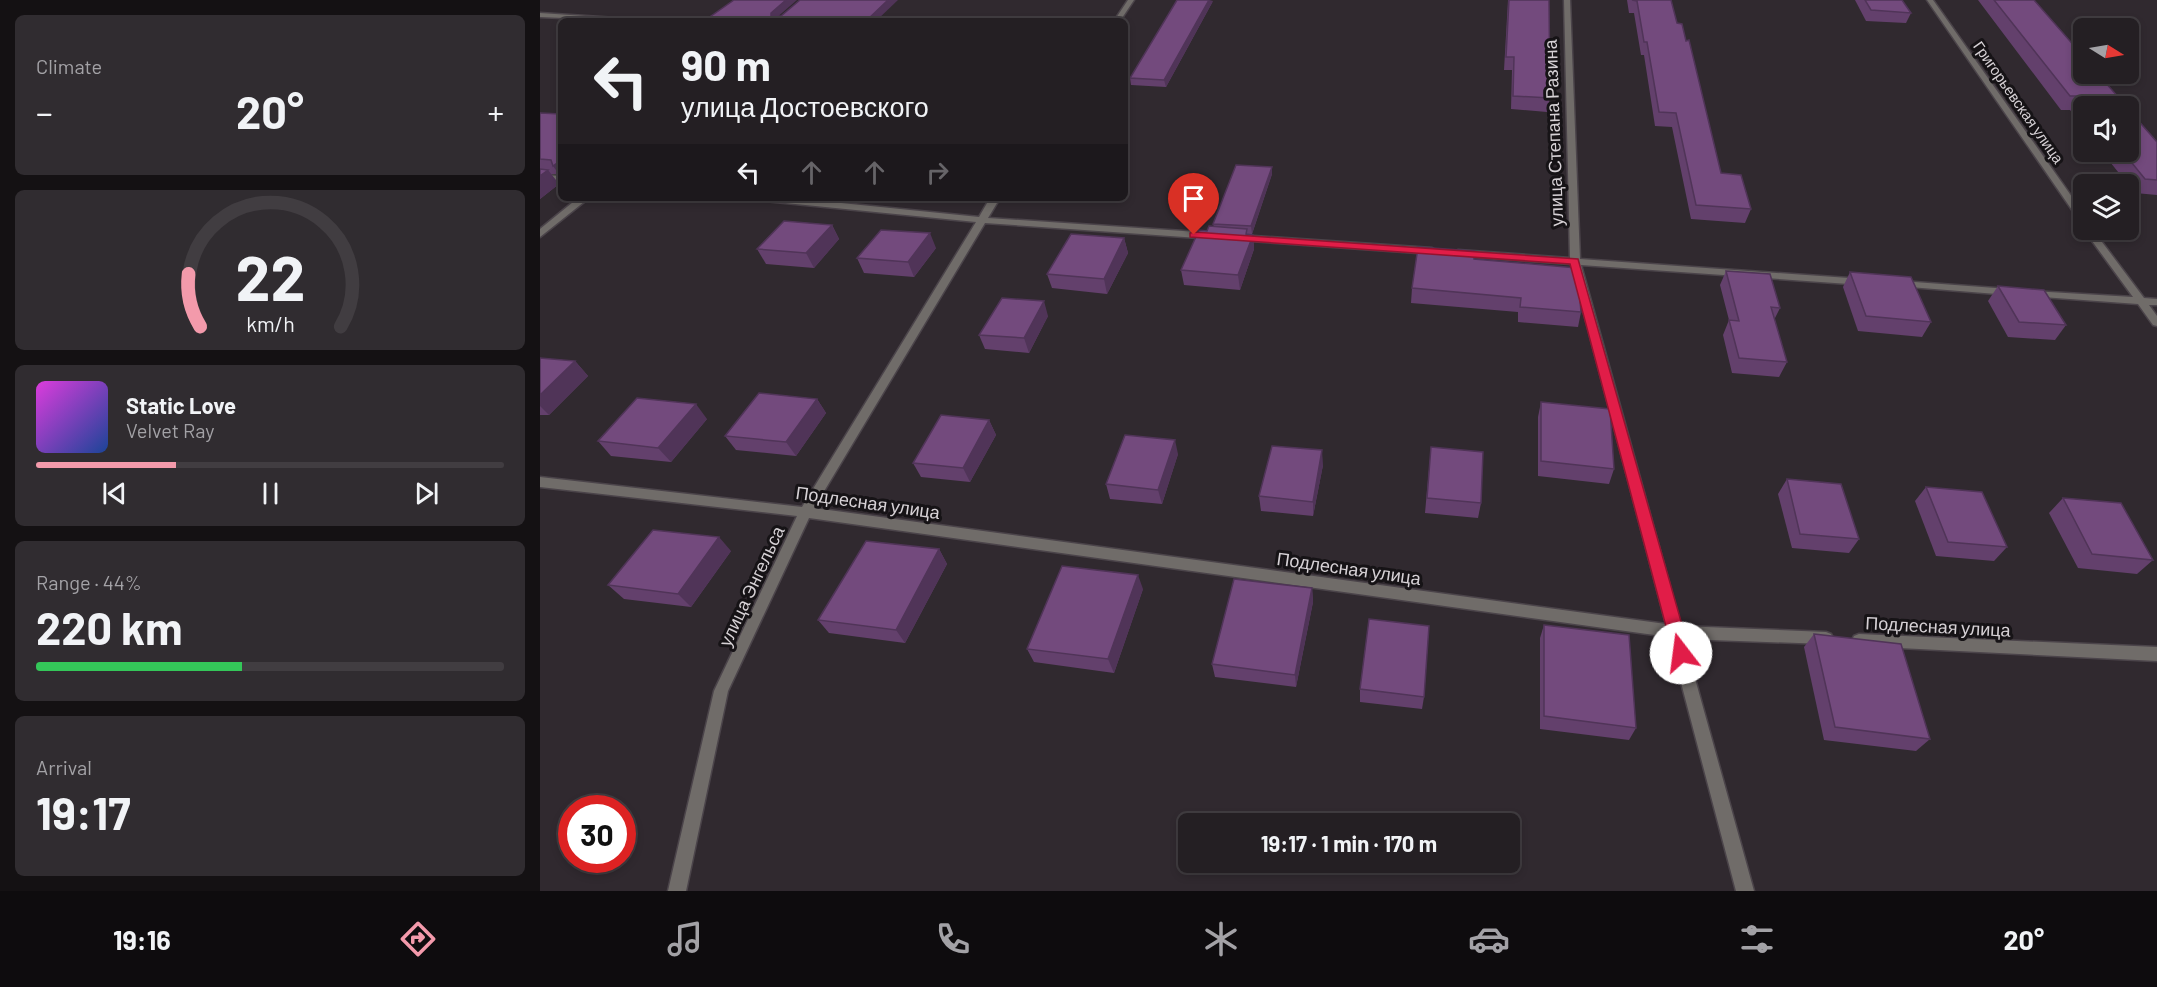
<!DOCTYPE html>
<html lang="en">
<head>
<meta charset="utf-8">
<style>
  :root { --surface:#241f23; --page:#302c30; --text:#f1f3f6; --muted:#a3a2a6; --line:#413d41; --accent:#f39aab }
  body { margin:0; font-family:Barlow,sans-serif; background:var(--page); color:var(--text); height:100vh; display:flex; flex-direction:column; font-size:22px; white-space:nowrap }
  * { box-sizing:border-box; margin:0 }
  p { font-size:20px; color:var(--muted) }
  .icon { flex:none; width:33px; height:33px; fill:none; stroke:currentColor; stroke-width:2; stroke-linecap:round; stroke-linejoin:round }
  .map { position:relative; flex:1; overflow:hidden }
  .drawer { display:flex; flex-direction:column; gap:15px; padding:15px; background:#141113; width:540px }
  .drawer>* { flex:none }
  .guide { position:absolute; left:18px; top:18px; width:570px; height:183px; border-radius:9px; box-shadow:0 3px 9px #0003,0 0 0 2px var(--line); background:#241f23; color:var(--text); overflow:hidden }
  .needle { width:39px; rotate:101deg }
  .buttons { position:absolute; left:1533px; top:18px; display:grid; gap:12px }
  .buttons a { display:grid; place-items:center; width:66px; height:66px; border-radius:9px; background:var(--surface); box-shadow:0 3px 9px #0003,0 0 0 2px var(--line); font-size:30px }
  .speed { position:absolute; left:18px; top:795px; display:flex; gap:12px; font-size:30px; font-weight:700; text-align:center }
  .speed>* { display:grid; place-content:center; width:78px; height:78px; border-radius:50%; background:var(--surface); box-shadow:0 3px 9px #0003,0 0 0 2px var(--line); line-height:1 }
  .speed .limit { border:9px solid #d22; background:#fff; color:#111 }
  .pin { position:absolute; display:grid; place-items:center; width:51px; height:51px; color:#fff; margin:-62px -26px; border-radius:50% 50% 50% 0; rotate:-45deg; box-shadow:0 0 6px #0007 }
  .pin .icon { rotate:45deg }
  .me { position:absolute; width:66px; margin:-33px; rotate:345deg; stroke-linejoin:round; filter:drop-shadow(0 0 4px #0008) }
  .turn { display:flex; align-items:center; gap:21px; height:126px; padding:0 24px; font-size:27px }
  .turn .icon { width:78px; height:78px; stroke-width:2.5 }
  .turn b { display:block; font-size:42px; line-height:51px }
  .lanes { display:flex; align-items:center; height:57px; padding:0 24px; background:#0003; justify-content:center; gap:30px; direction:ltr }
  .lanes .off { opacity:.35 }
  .big { font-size:45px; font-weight:700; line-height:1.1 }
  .drawer .widget { flex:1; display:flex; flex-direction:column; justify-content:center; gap:9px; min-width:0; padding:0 21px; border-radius:9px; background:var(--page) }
  .drawer .dial { align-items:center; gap:0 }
  .dial svg { height:156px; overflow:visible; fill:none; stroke:var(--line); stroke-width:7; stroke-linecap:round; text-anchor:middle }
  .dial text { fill:var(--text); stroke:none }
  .song { display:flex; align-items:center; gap:18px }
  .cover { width:72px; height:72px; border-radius:9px; background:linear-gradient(135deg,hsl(300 70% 55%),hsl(220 70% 35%)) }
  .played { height:6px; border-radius:3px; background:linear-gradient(90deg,var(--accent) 30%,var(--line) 30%) }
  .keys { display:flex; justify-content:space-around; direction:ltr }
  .heat { display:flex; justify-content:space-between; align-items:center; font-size:33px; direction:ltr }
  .charge { height:9px; border-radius:4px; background:linear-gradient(90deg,#34c759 44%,var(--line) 0) }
  .trip { position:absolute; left:638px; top:813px; width:342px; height:60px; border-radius:9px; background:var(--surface); box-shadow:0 3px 9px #0003,0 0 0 2px var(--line); font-weight:700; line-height:60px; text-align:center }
  .tabs { display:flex; height:96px; justify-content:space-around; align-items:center; background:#0e0c0e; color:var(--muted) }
  .tabs .icon { width:42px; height:42px }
  .tabs .selected { color:var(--accent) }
  .tabs b { font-size:27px; color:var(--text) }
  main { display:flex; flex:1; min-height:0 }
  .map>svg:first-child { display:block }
</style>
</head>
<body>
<main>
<section class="drawer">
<div class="widget"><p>Climate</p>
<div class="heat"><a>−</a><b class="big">20°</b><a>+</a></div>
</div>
<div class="widget dial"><svg viewBox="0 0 100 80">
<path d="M14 69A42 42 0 1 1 86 69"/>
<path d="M14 69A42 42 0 0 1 8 42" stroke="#f39aab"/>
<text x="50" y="56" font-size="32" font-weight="700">22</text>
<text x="50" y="72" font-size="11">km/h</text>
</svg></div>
<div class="widget">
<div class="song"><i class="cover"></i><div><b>Static Love</b><p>Velvet Ray</p></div></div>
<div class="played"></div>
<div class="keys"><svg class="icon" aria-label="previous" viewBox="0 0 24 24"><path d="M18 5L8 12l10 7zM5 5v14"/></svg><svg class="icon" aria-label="pause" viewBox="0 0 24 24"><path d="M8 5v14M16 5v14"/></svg><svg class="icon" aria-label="next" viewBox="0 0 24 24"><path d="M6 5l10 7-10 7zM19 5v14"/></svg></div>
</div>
<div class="widget"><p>Range · 44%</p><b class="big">220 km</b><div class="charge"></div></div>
<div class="widget"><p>Arrival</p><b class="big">19:17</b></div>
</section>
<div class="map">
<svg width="1617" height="891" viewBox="0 0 1617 891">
  <rect width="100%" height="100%" fill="#30292f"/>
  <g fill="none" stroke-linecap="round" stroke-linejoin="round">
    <defs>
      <g id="minor">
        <polygon points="588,0 594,0 580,21 574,21"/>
        <polygon points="1024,0 1030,0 1040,259 1323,279 1328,282 1323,285 1041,265 1141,626 1286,632 1291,634 1293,638 1291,642 1286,644 1144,639 1214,891 1196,891 1129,637 269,518 188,691 146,891 128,891 174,691 257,516 0,487 0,477 262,507 436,222 225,201 220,198 252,198 439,217 450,198 460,198 448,218 673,233 678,236 673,239 445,223 274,508 1126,624 1031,264 918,256 913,253 918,250 1030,258"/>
        <polygon points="1387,0 1393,0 1544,214 1544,224 1541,223"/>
        <polygon points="0,13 91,19 94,21 0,17"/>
        <polygon points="0,175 21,176 21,182 0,181"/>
        <polygon points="38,198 49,198 0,237 0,229"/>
        <polygon points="1544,230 1553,230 1604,298 1617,299 1617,305 1609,305 1617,316 1617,326 1613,325 1598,304 1488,296 1487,294 1492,291 1593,297"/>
        <polygon points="699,235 892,248 897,251 892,254 696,240 694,238"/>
        <polygon points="1361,281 1469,289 1474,292 1469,295 1357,286 1356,284"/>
        <polygon points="1319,634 1617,647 1617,661 1319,646 1314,644 1312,640 1314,636"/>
      </g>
    </defs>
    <use href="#minor" stroke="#4b444a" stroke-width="3"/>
    <use href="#minor" fill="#706c69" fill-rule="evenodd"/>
  </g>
  <g fill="#63406c">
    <polygon points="968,0 1009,0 1010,98 1007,112 971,109 972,70 964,70"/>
    <polygon points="1087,0 1131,0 1137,23 1181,173 1211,209 1205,223 1151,219 1132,127 1115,126 1104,55 1101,55 1094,13 1089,13"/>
    <polygon points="1315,0 1362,0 1371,13 1366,23 1326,21"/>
    <polygon points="1438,0 1494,0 1586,106 1544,106 1544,127 1530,110 1521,110"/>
    <polygon points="673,1 626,87 591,85 590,78"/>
    <polygon points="0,113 21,114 21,177 18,174 11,174 19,184 0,199"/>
    <polygon points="1617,142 1617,195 1595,193 1562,152 1588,152"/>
    <polygon points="732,167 732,174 712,234 708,234 713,235 714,249 700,290 644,285 641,270 667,231 674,227 673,224"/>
    <polygon points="292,225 299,239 274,268 226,264 217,249"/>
    <polygon points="584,238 588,253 567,294 512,288 507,274"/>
    <polygon points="396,248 374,277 324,273 317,258"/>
    <polygon points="934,259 1041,312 1038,327 978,322 978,312 871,303 872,288"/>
    <polygon points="1186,271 1240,308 1234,320 1247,362 1239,377 1192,373 1183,335 1189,320 1180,285"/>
    <polygon points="1310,272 1391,322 1382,337 1318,331 1303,287"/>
    <polygon points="1458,286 1526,325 1515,340 1468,337 1448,301"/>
    <polygon points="508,316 489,353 445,349 439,335"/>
    <polygon points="0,358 35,361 48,376 9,415 0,415"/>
    <polygon points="277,399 286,413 256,456 196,450 185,436"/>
    <polygon points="1001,402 1074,469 1069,484 998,476 998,417"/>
    <polygon points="167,419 131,462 71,456 58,441"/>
    <polygon points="449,420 456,435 430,482 381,477 373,463"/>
    <polygon points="891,447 941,503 938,518 885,513"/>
    <polygon points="638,454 622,504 570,499 566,484"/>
    <polygon points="783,465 773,516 721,511 719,496"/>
    <polygon points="1247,479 1319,539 1309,553 1252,548 1238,494"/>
    <polygon points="1386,487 1467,547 1454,561 1396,556 1375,501"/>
    <polygon points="1523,498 1613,560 1597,574 1538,568 1509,513"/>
    <polygon points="399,549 407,564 365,643 289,633 278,620"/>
    <polygon points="191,551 151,607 84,599 68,585"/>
    <polygon points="772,588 773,602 756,687 675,677 672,664"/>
    <polygon points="603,589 574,673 494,662 487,649"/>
    <polygon points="1004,625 1096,728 1089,740 1000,729 1000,638"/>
    <polygon points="1274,634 1390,739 1376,751 1284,740 1264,647"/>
    <polygon points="820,689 884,697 882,709 820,702"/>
  </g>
  <g fill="#503458">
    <polygon points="246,0 257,0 235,19 231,16 231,13"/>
    <polygon points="348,0 358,0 336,21 326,21"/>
    <polygon points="669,0 673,1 626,87 624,80"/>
    <polygon points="21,160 21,177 13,166"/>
    <polygon points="732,167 732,174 712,234 711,226"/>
    <polygon points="8,170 19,184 0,199 0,176"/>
    <polygon points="292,225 299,239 274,268 266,253"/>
    <polygon points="390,233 396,248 374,277 368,262"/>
    <polygon points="713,235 714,249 700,290 698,275"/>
    <polygon points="584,238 588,253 567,294 564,279"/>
    <polygon points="504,301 508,316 489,353 484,338"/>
    <polygon points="35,361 48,376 9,415 0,406 0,395"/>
    <polygon points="277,399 286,413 256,456 246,442"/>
    <polygon points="156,404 167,419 131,462 118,448"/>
    <polygon points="449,420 456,435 430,482 423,468"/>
    <polygon points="635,440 638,454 622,504 618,490"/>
    <polygon points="782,450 783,465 773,516 773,502"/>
    <polygon points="179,537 191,551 151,607 138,594"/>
    <polygon points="399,549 407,564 365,643 356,630"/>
    <polygon points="598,575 603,589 574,673 568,659"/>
    <polygon points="772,588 773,602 756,687 755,675"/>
  </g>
  <g fill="#734a7d" stroke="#503458" stroke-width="1.5">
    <polygon points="194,0 246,0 231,13 231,16 241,16 260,0 348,0 326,21 164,21"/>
    <polygon points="637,0 669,0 624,80 590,78"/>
    <polygon points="969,0 1009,0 1010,98 973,96 974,57 966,57"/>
    <polygon points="1092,0 1131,0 1137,23 1142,24 1146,41 1149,40 1181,173 1201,175 1211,209 1156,205 1136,113 1119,112 1107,42 1104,42 1097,1"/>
    <polygon points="1325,0 1362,0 1371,13 1331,10"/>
    <polygon points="1454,0 1494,0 1544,57 1544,74 1558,74 1586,106 1547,106 1539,96 1530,96"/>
    <polygon points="1588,109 1617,142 1617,180 1605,179 1583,152 1588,152"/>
    <polygon points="0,113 21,114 21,160 13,166 11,160 0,159"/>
    <polygon points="696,165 732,167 711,226 673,224"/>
    <polygon points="0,169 8,170 0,176"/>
    <polygon points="244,221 292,225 266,253 217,249"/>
    <polygon points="669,226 707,229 706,234 713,235 698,275 641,270 659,230 667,231"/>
    <polygon points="341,230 390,233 368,262 317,258"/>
    <polygon points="531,234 584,238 564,279 507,274"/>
    <polygon points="878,247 934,251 934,259 1037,268 1041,312 980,307 981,298 872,288"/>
    <polygon points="1186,271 1230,274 1240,308 1231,307 1247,362 1199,358 1189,320 1199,321"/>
    <polygon points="1310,272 1371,277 1391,322 1326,316"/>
    <polygon points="1458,286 1504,290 1526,325 1479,322"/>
    <polygon points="462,298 504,301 484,338 439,335"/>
    <polygon points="0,358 35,361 0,395"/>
    <polygon points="219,393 277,399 246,442 185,436"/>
    <polygon points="97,398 156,404 118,448 58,441"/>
    <polygon points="1001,402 1070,409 1074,469 1001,461"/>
    <polygon points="401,415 449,420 423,468 373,463"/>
    <polygon points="585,435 635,440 618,490 566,484"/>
    <polygon points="732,446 782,450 773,502 719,496"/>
    <polygon points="891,447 943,452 941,503 887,498"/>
    <polygon points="1247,479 1301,484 1319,539 1260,534"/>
    <polygon points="1386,487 1442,492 1467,547 1408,542"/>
    <polygon points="1523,498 1581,503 1613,560 1552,554"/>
    <polygon points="113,530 179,537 138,594 68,585"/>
    <polygon points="326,541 399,549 356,630 278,620"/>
    <polygon points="522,566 598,575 568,659 487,649"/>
    <polygon points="694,579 772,588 755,675 672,664"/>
    <polygon points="829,619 889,626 884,697 820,689"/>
    <polygon points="1004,625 1089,635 1096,728 1004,716"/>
    <polygon points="1274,634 1361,644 1390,739 1295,727"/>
  </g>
  <polygon fill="#e11d48" stroke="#92132f" stroke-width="1.5" points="654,232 1038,259 1150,653 1147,658 1141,661 1136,658 1133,653 1030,264 650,237 650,233"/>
  <g text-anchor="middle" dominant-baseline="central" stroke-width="6" stroke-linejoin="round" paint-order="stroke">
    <g font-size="15" fill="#d6d1d5" stroke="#161316">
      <text transform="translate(1479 102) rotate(55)">Григорьевская улица</text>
    </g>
    <g font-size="18" fill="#d6d1d5" stroke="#161316">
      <text transform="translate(1013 133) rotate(-92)">улица Степана Разина</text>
      <text transform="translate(328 502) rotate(8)">Подлесная улица</text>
      <text transform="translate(809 568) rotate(8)">Подлесная улица</text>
      <text transform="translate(211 586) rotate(-65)">улица Энгельса</text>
      <text transform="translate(1398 626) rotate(3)">Подлесная улица</text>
    </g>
  </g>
</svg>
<div class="buttons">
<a><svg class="needle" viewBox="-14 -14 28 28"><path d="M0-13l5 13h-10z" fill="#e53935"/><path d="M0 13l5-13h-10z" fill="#a3a2a6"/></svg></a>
<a><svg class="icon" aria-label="sound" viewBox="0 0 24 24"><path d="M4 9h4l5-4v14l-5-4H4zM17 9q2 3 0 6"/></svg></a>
<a><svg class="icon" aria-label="layers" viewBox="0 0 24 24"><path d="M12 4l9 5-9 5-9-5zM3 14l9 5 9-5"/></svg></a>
</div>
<div class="speed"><div class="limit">30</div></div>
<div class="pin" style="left:654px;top:235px;background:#d93025"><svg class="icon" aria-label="arrive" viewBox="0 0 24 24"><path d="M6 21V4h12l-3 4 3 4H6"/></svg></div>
<svg class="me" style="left:1141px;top:653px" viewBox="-20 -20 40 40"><circle r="19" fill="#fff"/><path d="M0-13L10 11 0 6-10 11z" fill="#e11d48"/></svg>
<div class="trip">19:17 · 1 min · 170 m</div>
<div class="guide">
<div class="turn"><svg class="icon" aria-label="left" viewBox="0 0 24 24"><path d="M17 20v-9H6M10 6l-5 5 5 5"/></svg><div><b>90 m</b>улица Достоевского</div></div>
<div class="lanes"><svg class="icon" aria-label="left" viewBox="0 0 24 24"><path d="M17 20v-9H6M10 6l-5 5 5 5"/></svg><svg class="icon off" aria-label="ahead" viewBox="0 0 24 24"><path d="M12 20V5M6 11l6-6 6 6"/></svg><svg class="icon off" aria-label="ahead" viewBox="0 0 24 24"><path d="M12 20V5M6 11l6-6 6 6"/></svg><svg class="icon off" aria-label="right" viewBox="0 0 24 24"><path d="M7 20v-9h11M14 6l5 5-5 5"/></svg></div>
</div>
</div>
</main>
<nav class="tabs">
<b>19:16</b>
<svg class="icon selected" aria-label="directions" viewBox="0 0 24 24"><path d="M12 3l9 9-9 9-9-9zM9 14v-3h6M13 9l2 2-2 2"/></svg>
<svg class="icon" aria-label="music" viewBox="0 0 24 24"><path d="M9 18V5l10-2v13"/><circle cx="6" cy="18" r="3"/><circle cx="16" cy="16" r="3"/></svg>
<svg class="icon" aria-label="phone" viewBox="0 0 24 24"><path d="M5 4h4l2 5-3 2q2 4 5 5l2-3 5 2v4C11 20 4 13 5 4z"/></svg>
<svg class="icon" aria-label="climate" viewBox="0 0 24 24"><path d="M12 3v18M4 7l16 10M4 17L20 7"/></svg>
<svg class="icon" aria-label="car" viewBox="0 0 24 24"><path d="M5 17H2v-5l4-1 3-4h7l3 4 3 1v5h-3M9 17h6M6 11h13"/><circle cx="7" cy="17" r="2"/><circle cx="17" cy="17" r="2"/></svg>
<svg class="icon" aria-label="filters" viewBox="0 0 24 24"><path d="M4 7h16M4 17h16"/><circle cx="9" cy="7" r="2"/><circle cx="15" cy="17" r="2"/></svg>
<b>20°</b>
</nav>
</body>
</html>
